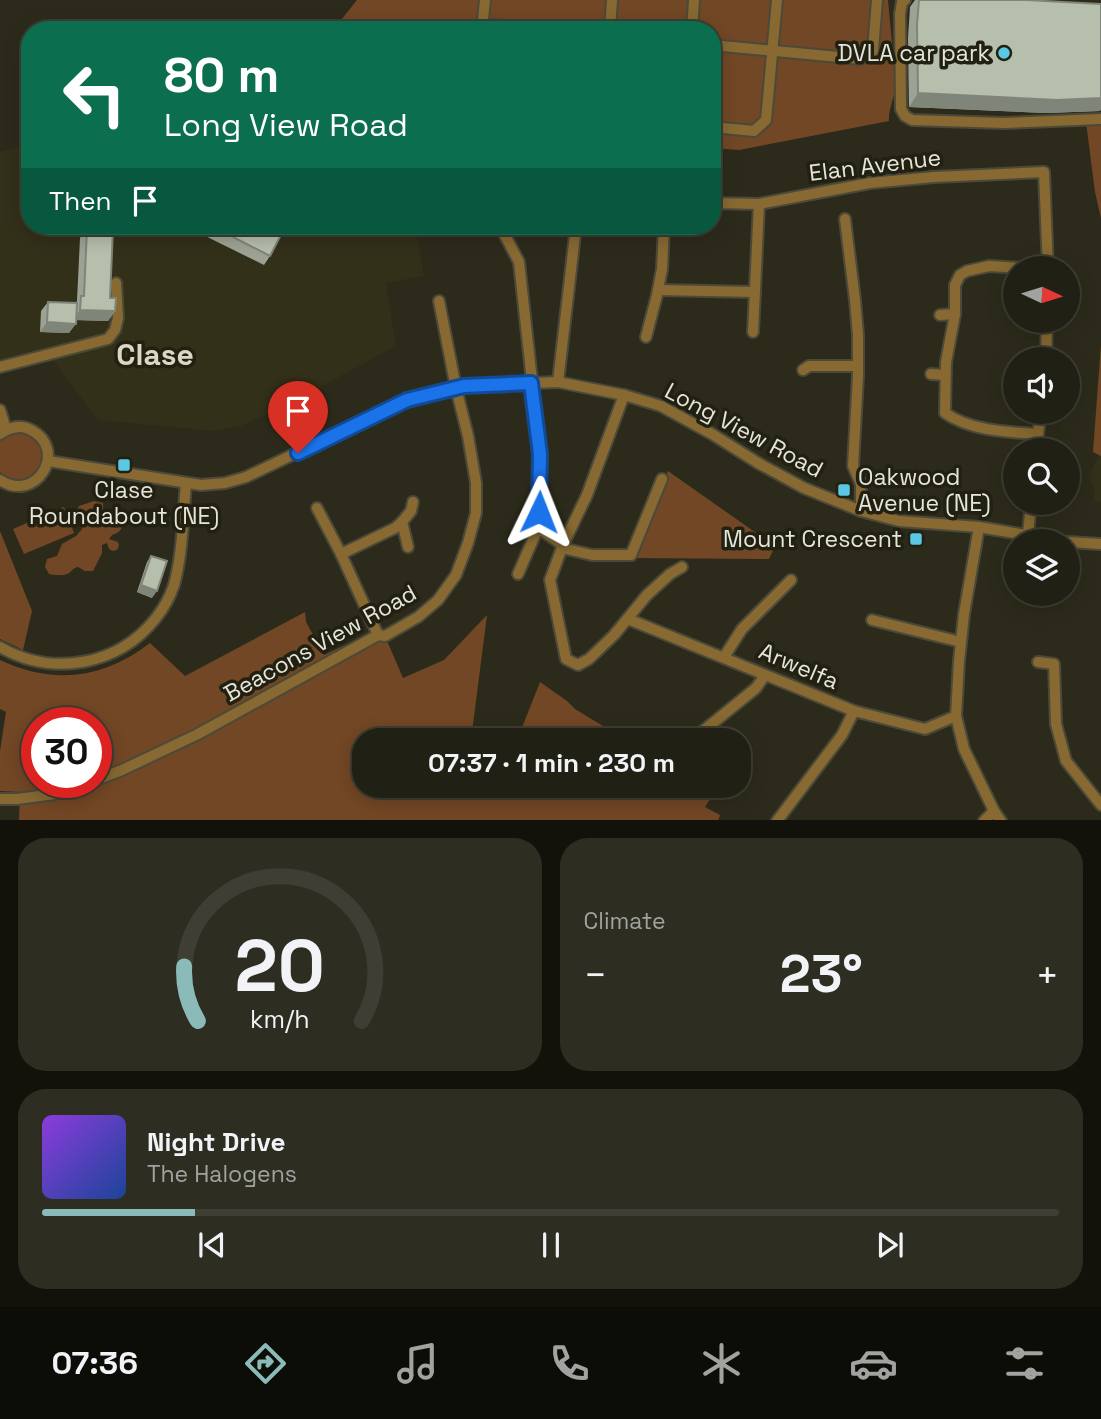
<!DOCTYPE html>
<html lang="en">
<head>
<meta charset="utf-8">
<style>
  :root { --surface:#212014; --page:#2d2d22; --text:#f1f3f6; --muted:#a2a3a0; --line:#3e3e34; --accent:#8bbbb9 }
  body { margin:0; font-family:"Space Grotesk",sans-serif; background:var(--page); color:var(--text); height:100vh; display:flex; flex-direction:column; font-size:26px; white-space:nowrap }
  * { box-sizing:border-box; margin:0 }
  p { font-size:23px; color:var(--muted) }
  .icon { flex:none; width:38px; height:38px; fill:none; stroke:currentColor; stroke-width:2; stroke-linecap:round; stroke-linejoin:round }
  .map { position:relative; height:820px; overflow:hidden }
  .sheet { display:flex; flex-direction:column; gap:18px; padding:18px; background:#12120b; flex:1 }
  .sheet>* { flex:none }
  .guide { position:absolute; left:21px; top:21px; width:700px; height:214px; border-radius:28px; box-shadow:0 4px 18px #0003,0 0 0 2px var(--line); background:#0b6e4f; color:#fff; overflow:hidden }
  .needle { width:46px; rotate:94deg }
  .controls { position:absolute; left:1003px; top:256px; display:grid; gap:14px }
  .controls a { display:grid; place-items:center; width:77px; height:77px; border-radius:50%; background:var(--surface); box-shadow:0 4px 18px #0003,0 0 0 2px var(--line); font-size:35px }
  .speed { position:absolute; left:21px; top:707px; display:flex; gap:14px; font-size:35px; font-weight:700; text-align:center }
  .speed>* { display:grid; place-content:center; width:91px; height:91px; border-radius:50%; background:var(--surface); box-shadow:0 4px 18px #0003,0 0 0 2px var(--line); line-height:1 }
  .speed .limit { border:10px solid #d22; background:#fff; color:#111 }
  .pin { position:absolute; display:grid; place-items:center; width:60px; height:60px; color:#fff; margin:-72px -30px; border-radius:50% 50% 50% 0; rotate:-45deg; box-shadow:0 0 7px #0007 }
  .pin .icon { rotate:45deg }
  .me { position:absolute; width:77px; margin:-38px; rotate:2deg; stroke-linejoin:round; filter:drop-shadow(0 0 5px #0008) }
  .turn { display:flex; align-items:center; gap:24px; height:147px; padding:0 28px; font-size:32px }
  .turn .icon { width:91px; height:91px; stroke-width:2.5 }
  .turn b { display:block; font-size:49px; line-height:60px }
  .then { display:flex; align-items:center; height:66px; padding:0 28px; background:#0003; gap:14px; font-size:26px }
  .big { font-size:52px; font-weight:800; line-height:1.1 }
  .sheet .card { flex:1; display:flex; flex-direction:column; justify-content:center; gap:10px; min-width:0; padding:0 24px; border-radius:28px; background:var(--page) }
  .sheet .dial { align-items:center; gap:0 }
  .dial svg { height:182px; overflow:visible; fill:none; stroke:var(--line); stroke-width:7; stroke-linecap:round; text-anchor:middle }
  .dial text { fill:var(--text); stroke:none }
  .song { display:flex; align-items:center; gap:21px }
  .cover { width:84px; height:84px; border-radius:10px; background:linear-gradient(135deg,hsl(270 70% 55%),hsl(220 70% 35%)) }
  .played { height:7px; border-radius:4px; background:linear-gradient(90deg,var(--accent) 15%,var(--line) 15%) }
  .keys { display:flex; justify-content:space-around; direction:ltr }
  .heat { display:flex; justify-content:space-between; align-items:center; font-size:38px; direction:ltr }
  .sheet .tiles { flex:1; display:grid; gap:18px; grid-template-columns:1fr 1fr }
  .card:last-child { grid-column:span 2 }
  .trip { position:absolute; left:352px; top:728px; width:399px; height:70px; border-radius:28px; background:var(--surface); box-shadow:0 4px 18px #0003,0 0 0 2px var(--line); font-weight:800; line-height:70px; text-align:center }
  .dock { display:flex; height:112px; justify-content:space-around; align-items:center; background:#0d0d08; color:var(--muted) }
  .dock .icon { width:49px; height:49px }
  .dock .active { color:var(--accent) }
  .dock b { font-size:32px; color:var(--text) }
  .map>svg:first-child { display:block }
</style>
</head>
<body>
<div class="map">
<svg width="1101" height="821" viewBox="0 0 1101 821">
  <rect width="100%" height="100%" fill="#2c2b1b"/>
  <g fill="#323019">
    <polygon points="30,144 30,226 415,226 424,276 386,283 396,346 296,400 239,427 212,431 98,420 52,359 2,372 0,366 0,152"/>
    <polygon points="1101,345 1101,502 1094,501 1095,491 1090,481 1090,474 1099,455 1093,452"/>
  </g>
  <g fill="#724725" fill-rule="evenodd">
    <path d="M357,0h531l8,85c-1,12 -8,24 -7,36l-150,29 -27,-2v-118h-379z"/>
    <polygon points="1086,122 1101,122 1101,218 1095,192"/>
    <polygon points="1101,345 1101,456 1093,452"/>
    <path d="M17,433c49,5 17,71 -17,39v-31l9,-7z"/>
    <polygon points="668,471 759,535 776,544 769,559 633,558"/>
    <path d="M94,501l9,2v15l15,-1 4,6c1,7 -4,10 -10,12l-3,4 9,3 1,4 -2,4 -4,1 -4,-2 -2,-6 -5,2v8l-9,18h-8l-7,-4c-6,1 -6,5 -11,7 -4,2 -14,1 -18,0l-4,-7 2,-8 10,-3 5,-12 14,-8 6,-7 -2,-6 -3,-4v-9l2,-4z"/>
    <polygon points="64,507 74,533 24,554 13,529"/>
    <polygon points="0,531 32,611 23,650 0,639"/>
    <path d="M305,612l1,10 18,33 44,-21 17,2 18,42 41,-18 43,-45 -16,125h-107v46h327l11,11 15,-9 -12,19 15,8 -2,6h-699l1,-29 -20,-1v-40l6,-39 -6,-3v-49c53,25 104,19 150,-17l35,33zM37,723h59v59h-59z"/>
    <polygon points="540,682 567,701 575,709 626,740 517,740"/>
  </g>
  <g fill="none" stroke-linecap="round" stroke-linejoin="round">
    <defs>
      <g id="minor">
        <polyline points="905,0 902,2 900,14 901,109 905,116 912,120 1004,123 1101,119"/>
        <polyline points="483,24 544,30"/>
        <polyline points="482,29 485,0"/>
        <polyline points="610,30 612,0"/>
        <polyline points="692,30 694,0"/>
        <polyline points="712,45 860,59 873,51 877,0"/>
        <polyline points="712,127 754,131 766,120 777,0"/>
        <polyline points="712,203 759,204 870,183 934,177 1044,172 1048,268"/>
        <polyline points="845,219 855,300 858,335 858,375 853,466 861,484 861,511"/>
        <polyline points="476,226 477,229 501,227"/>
        <polyline points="500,226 519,262 540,454 540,497 538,528 518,574"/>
        <path d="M1023,268l-34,-2 -22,5 -7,4 -5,10v29l-9,48 -1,51c26,18 62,19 93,21"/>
        <polyline points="658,290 755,292"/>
        <polyline points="940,315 955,314"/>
        <polyline points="753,332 759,204"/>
        <polyline points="646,337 657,295 662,269 664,226"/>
        <polyline points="1046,359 1047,320"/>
        <polyline points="0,367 108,339 115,330 118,318 116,283"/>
        <polyline points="803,370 809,366 858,366"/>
        <polyline points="931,374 945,375"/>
        <polyline points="558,382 576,226"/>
        <polyline points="624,395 587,495 563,545 550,580 566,659 578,665 589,659 614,635 647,595 670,574 682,567"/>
        <polyline points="0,410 6,429"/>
        <path d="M0,434c10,-7 20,-10 31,-4 38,20 5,74 -31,50"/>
        <polyline points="1036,450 1041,411"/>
        <polyline points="48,461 201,485 225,483 246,477 407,400 464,386 558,382 624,395 661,406 712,434 758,463 804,488 861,511 899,521 979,527 1061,541"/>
        <polyline points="317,508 341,554 378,635"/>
        <polyline points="979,527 964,614 959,661 956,716 964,749 994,811 1001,821"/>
        <polyline points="538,528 563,545"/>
        <polyline points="1028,535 1031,502"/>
        <polyline points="1068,542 1101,544"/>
        <polyline points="408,547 402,522 411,511 413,502"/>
        <polyline points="562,548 592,555 631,555 662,479"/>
        <polyline points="341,554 395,528 402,522"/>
        <polyline points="628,619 854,711 925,729 956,716"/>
        <polyline points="872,620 961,642"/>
        <path d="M0,647c53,30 118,19 156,-29 7,-9 14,-21 18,-33 9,-33 9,-69 12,-102"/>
        <polyline points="724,657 742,629 791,580"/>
        <polyline points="1038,662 1054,664 1056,724 1066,761 1101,805"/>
        <polyline points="692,740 756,688 765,675"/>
        <polyline points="96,780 122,770 198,734 378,635 385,636 418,617 438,600 456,575 468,543 476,513 476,483 468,436 456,388 439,301"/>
        <polyline points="0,799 17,799 55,794 89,782"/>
        <polyline points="777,821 842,735 854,711"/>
        <polyline points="984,821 994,811"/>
      </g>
    </defs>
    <use href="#minor" stroke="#4a493a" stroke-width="14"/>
    <use href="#minor" stroke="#876931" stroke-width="10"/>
  </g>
  <g fill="#9da394">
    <polygon points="915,0 1026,0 1100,111 1047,113 909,107 908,38 910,7"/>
    <polygon points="87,226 121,226 112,240 110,298 115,311 108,321 76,320 69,333 40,332 41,311 48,302 76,303 77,301 80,238"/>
    <polygon points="185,226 259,226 264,229 266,226 270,256 264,265"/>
    <polygon points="151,556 152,598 137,592 147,562"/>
  </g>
  <g fill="#7f8578">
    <polygon points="918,93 1101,98 1101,110 1100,111 1047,113 909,107"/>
    <polygon points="472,228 470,232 462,233 464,230"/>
    <polygon points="80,310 115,311 108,321 73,320"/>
    <polygon points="47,322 76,324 69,333 40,332"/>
    <polygon points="141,585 157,591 152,598 137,592"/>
  </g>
  <g fill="#b6beac" stroke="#7f8578" stroke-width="2">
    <polygon points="919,0 1026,0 1101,4 1101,98 1057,100 918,93 917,25"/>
    <polygon points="88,226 121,226 118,232 113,229 110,298 116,298 115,311 80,310 81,296 84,296 87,228"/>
    <polygon points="212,226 259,226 265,229 267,226 273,226 283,231 270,256"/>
    <polygon points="463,226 472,226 472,228 464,230"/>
    <polygon points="48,302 77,303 76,324 47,322"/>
    <polygon points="151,556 167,561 157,591 141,585"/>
  </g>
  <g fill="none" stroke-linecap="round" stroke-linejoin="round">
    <defs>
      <polyline id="route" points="298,453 407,400 464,386 531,383 540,454 539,512"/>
    </defs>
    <use href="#route" stroke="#114b97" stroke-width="18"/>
    <use href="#route" stroke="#1a73e8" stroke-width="12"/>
  </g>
  <g fill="#5ac8e5" stroke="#222111" stroke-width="2.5">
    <circle cx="1004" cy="53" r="7"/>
    <rect x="117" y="458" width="14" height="14" rx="3.5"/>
    <rect x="837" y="483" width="14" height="14" rx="3.5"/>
    <rect x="909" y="532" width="14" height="14" rx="3.5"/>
  </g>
  <g text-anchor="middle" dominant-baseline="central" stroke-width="7" stroke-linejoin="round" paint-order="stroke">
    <g font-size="23" fill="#e6e5db" stroke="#222111" text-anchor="end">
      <text x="990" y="53">DVLA car park</text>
      <text x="858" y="477" text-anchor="start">Oakwood<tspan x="858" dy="26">Avenue (NE)</tspan></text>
      <text x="124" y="490" text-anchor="middle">Clase<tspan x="124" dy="26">Roundabout (NE)</tspan></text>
      <text x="902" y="539">Mount Crescent</text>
    </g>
    <g font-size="23" fill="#e6e5db" stroke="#222111">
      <text transform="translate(875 165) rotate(-7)">Elan Avenue</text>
      <text transform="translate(744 430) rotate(28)">Long View Road</text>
      <text transform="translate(320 643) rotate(-29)">Beacons View Road</text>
      <text transform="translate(799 666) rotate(23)">Arwelfa</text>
    </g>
    <g font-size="30" font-weight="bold" fill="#dad8c4" stroke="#222111">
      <text x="155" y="354">Clase</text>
    </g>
  </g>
</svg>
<div class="controls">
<a><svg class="needle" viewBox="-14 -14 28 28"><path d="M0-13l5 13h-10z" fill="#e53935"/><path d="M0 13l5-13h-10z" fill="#a2a3a0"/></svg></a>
<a><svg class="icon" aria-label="sound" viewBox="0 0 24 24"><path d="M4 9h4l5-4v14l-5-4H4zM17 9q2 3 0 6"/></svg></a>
<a><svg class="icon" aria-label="search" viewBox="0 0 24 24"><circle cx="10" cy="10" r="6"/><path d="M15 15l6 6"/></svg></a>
<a><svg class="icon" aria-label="layers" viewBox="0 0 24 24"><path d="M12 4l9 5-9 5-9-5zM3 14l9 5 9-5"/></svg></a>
</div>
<div class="speed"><div class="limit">30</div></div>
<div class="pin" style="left:298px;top:453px;background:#d93025"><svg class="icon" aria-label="arrive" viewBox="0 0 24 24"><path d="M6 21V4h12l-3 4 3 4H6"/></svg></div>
<svg class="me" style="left:539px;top:512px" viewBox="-20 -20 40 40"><path d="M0-17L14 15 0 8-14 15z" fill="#1a73e8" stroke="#fff" stroke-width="4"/></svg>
<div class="trip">07:37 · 1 min · 230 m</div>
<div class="guide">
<div class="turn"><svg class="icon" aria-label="left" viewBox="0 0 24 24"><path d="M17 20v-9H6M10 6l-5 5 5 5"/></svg><div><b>80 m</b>Long View Road</div></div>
<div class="then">Then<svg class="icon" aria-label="arrive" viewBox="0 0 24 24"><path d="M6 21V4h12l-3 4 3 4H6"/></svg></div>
</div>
</div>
<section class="sheet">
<div class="tiles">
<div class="card dial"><svg viewBox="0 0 100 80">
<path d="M14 69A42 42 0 1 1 86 69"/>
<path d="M14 69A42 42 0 0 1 8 45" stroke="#8bbbb9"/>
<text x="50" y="56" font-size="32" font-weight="700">20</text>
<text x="50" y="72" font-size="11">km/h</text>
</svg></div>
<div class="card"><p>Climate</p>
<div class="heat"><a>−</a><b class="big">23°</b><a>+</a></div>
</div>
<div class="card">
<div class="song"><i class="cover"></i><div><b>Night Drive</b><p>The Halogens</p></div></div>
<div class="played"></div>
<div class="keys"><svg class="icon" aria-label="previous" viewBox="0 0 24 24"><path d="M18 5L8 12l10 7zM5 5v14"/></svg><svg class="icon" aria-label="pause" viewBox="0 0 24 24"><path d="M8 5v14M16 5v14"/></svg><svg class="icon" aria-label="next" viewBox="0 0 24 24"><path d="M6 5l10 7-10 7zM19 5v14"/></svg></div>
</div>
</div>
</section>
<nav class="dock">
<b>07:36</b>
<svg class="icon active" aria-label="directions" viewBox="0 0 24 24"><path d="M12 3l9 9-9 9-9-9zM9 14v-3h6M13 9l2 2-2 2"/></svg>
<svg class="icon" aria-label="music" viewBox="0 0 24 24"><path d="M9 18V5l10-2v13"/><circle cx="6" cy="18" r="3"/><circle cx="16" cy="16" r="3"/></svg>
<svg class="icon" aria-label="phone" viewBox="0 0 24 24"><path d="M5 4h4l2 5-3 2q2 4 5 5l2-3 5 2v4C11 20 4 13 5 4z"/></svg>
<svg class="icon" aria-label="climate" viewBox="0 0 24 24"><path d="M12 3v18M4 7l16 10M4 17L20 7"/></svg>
<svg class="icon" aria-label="car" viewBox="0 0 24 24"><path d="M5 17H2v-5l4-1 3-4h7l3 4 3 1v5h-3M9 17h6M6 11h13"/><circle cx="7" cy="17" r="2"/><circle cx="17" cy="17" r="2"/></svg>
<svg class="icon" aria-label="filters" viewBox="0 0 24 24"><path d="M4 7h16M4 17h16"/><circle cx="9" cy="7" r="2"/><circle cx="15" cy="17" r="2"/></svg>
</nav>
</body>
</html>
